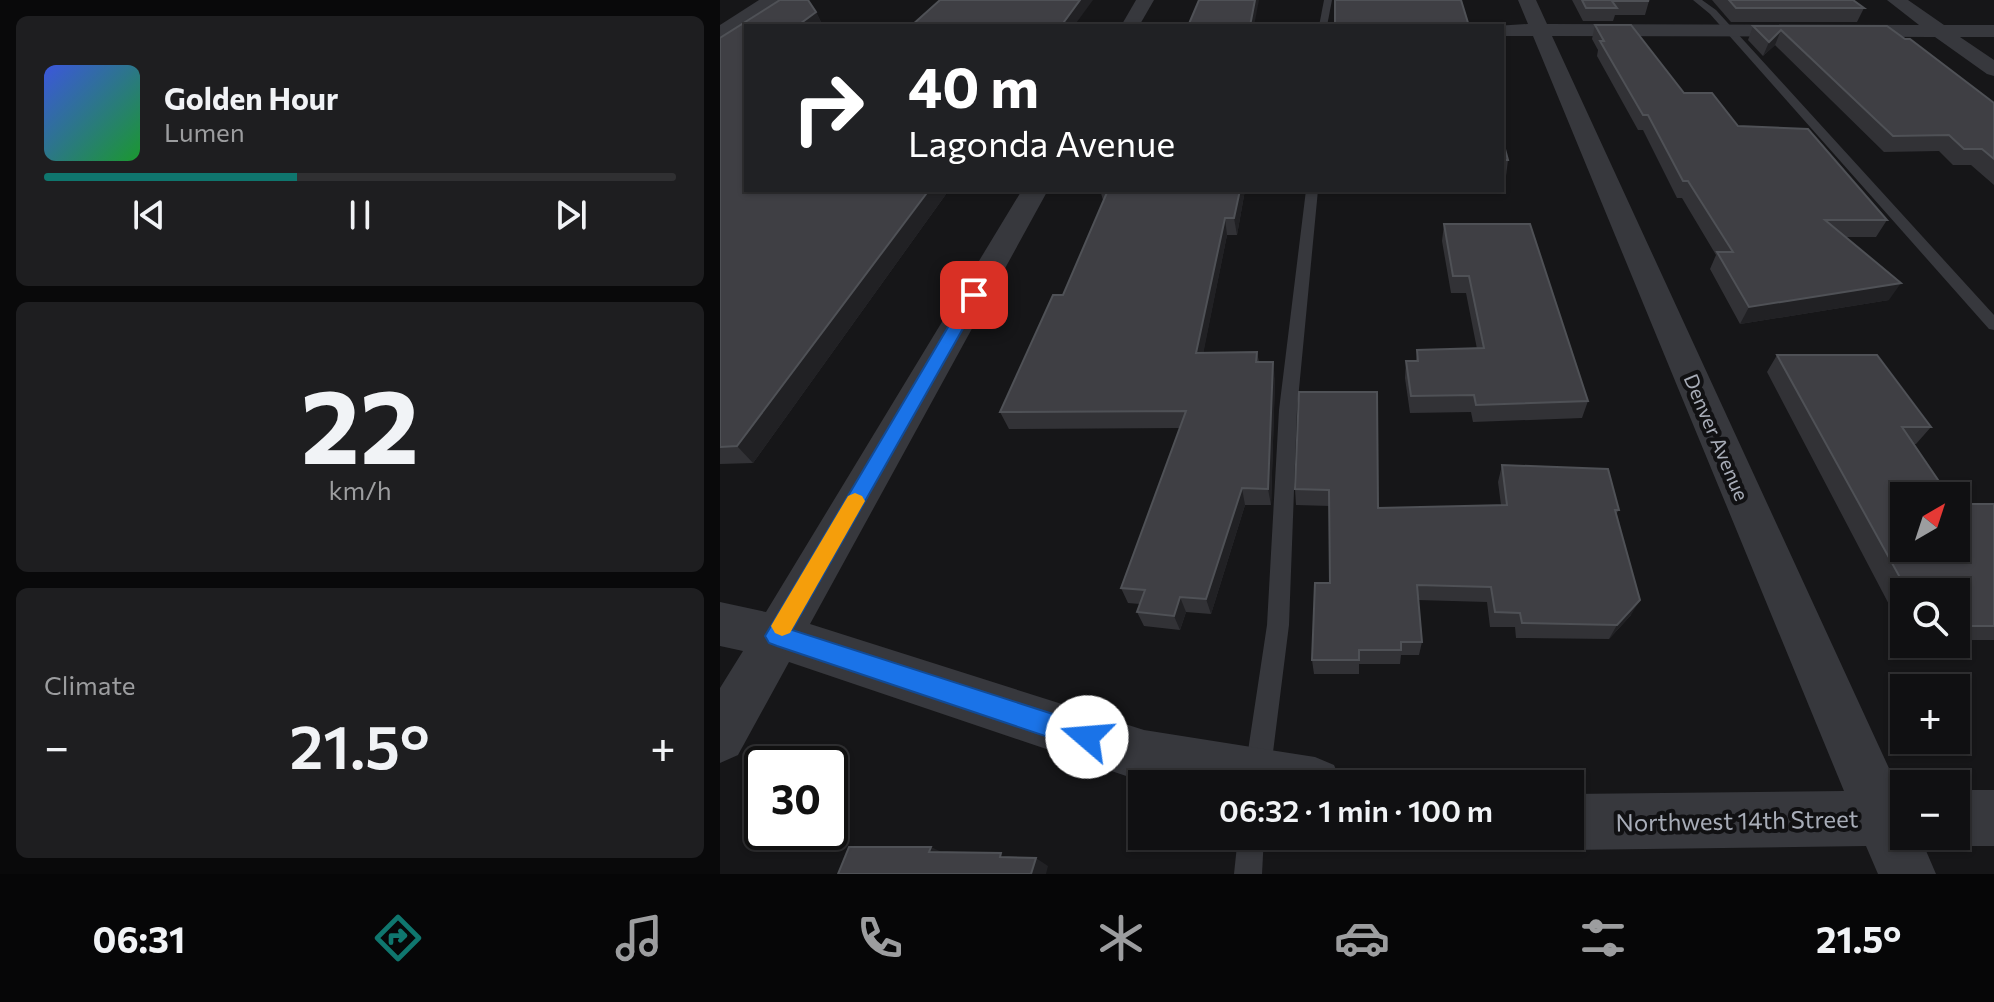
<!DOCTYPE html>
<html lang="en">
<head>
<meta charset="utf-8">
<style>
  :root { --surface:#101012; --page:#1e1e20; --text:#f1f3f6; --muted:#9c9d9f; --line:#303032; --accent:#0f766e }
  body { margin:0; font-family:Commissioner,sans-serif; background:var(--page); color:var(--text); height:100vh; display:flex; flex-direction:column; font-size:30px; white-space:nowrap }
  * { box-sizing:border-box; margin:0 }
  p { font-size:26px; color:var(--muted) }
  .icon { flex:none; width:44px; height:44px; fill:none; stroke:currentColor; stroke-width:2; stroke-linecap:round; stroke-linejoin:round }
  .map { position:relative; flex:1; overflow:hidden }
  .details { display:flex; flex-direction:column; gap:16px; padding:16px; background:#09090a; width:720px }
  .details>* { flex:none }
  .banner { position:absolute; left:24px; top:24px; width:760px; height:168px; border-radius:0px; box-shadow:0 2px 6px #0004,0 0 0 2px var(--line); background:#202124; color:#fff; overflow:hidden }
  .needle { width:52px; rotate:39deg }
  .fabs { position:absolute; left:1170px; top:482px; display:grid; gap:16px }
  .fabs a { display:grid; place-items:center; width:80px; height:80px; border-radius:0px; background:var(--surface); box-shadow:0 2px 6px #0004,0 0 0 2px var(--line); font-size:40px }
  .speed { position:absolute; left:24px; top:746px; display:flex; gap:16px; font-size:40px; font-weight:700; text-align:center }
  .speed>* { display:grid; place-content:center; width:104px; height:104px; border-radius:50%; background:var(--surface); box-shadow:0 2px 6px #0004,0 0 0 2px var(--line); line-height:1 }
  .speed .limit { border:4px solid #111; border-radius:12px; background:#fff; color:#111 }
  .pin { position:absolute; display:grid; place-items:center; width:68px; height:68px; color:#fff; margin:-34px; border-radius:16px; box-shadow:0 4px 12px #0006 }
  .me { position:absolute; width:88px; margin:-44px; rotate:288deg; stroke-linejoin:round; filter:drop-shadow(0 0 6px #0008) }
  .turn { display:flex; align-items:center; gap:28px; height:168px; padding:0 32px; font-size:36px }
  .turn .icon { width:104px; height:104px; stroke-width:2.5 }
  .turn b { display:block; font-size:56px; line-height:68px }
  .big { font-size:60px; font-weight:600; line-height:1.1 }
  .details .card { flex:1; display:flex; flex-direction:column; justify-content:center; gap:12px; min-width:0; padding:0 28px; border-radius:12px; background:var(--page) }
  .details .dial { align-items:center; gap:0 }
  .dial b { font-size:104px; line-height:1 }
  .song { display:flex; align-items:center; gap:24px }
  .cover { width:96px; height:96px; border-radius:12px; background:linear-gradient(135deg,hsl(230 70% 55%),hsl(130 70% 35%)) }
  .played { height:8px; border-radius:4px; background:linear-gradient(90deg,var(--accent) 40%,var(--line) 40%) }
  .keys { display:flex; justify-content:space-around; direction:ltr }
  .heat { display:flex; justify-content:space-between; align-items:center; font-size:44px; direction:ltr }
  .trip { position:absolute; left:408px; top:770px; width:456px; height:80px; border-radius:0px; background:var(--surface); box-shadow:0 2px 6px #0004,0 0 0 2px var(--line); font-weight:600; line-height:80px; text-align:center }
  .tabs { display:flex; height:128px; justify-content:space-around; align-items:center; background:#060607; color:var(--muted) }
  .tabs .icon { width:56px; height:56px }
  .tabs .on { color:var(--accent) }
  .tabs b { font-size:36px; color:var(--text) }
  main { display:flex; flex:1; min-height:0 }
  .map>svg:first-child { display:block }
</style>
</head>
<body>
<main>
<section class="details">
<div class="card">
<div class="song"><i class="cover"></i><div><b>Golden Hour</b><p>Lumen</p></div></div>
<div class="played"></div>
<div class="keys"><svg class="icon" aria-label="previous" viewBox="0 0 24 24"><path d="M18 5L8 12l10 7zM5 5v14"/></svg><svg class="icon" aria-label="pause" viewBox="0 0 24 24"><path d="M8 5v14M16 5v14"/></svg><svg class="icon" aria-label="next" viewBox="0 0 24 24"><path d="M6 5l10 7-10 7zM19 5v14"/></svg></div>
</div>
<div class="card dial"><b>22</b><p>km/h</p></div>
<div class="card"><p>Climate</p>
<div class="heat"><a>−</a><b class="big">21.5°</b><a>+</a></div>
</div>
</section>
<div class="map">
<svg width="1274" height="874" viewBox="0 0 1274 874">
  <rect width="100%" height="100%" fill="#161618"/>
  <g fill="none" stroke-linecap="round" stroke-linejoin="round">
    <g fill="#37383d" fill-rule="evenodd">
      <polygon points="604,0 612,0 607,26 599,26"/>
      <polygon points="973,0 982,0 996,10 1274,315 1274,330 1269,329 990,14"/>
      <polygon points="586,190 598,190 577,410 569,625 549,784 523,784 547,625 559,410"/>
      <polygon points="518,836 544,836 542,874 514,874"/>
    </g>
    <g fill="#37383d" fill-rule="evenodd">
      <polygon points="39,0 60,0 0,39 0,25"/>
      <polygon points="416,0 434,0 419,26 401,26"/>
      <polygon points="798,0 816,0 827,24 1199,25 1167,0 1188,0 1224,25 1274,25 1274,37 1240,37 1274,60 1274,76 1267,74 1215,37 832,36 1179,790 1184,790 1184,836 1204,836 1201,839 1216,874 1158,874 1146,846 850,850 830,842 828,836 850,836 850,794 1124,791 813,36 782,36 782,26 775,26 808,24"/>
      <polygon points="302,190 328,190 90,624 424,730 595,757 614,765 622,784 424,782 69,662 18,755 0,763 0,688 23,651 0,646 0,602 46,612"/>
      <polygon points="1236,790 1274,790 1274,846 1236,846 1216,838 1236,836"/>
    </g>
  </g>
  <g fill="#323236">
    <polygon points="60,0 88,0 96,12 103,26 26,26 26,190 229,190 33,463 0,464 0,38"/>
    <polygon points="852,0 927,0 929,1 925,15 895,15 893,21 863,21"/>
    <polygon points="992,0 1133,0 1144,8 1137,22 1011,22"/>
    <polygon points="875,25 964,93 1167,220 1156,237 1125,237 1169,300 1020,324 990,269 996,255 962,198 957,198 923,130 918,130 877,56 878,50 872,39"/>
    <polygon points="1033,26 1167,26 1274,103 1274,185 1251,165 1233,165 1219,151 1164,152 1055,45 1043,56 1028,40"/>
    <polygon points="782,138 788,160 786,176 782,176"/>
    <polygon points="380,190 525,190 517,235 507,235 483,353 537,352 539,362 555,379 551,505 525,505 491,614 466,612 460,630 424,626 417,612 420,604 408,603 401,588 460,428 289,429 280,412 343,295 384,200 383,200"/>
    <polygon points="724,224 868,401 862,418 753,422 751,412 690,413 685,378 686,361 696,361 697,350 757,349 746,293 731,293 722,241"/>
    <polygon points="1057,355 1211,427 1196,444 1193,444 1184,548 1274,504 1274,640 1236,640 1236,592 1184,592 1184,633 1047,372"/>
    <polygon points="579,392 658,508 781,505 778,482 782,465 899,510 896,514 911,615 889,639 796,638 795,627 770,627 767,602 698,600 702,642 699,655 681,655 680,664 639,664 639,674 594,674 592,660 610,583 610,506 576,505 575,489"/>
  </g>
  <g fill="#212124">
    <polygon points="360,0 373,0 354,26 341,26"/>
    <polygon points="535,0 539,0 534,26 530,26"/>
    <polygon points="96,12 103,26 77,26"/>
    <polygon points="1061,30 1055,45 1043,56 1049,42"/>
    <polygon points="209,190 229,190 33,463 17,446"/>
    <polygon points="520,190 525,190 517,235 514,218"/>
    <polygon points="505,218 507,235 480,370 476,353"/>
    <polygon points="1181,283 1169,300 1020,324 1029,307"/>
    <polygon points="553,362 555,379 551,505 548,489"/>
    <polygon points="522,488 525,505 491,614 486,599"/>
    <polygon points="460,597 466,612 460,630 454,616"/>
    <polygon points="920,600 911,615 889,639 897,625"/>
    <polygon points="211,847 228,855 209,852"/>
    <polygon points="316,858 328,866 326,874 311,874"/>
  </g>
  <g fill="#3f3f44" stroke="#4f5156" stroke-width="2">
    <polygon points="60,0 88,0 96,12 77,26 26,26 26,190 209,190 17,446 0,447 0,38"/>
    <polygon points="220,0 360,0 341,26 191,26"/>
    <polygon points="479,0 535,0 530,26 468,26"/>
    <polygon points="615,0 741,0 749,26 615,26"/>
    <polygon points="862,0 927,0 929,1 892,1 897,8 866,8"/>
    <polygon points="1009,0 1133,0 1144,8 1016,8"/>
    <polygon points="875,25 911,25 964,93 992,93 1018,126 1088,129 1167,220 1105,220 1181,283 1029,307 997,252 1013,252 968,181 963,181 928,115 923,115 880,41 884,41"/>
    <polygon points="1033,26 1167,26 1185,39 1190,39 1274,103 1274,159 1262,149 1244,149 1229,135 1173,136 1061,30 1049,42"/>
    <polygon points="782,138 788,160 782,160"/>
    <polygon points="388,190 520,190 514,218 505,218 476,353 537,352 536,362 553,362 548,489 522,488 486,599 460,597 454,616 417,612 425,590 401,588 466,411 280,412 333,295 343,295"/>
    <polygon points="724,224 810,224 868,401 756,405 754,395 691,396 686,361 698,361 697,350 764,348 749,276 733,276"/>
    <polygon points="1057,355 1157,355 1211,427 1182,427 1229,496 1184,496 1184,548 1236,548 1236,504 1274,504 1274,626 1236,626 1236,592 1188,592"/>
    <polygon points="579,392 657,392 658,508 787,505 782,465 888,469 899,510 895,510 920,600 897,625 802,623 800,613 775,612 771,587 697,585 702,642 681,642 681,650 639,650 639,660 592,660 595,583 610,583 609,490 575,489"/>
    <polygon points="129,847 211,847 209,852 281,853 280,857 316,858 311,874 118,874"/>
  </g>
  <polygon fill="#1a73e8" stroke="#114b97" stroke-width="2" points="254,290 262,295 72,630 367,725 376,728 380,737 376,746 367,750 57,646 49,643 45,636 247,295"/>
  <polygon fill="#f59e0b" points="135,493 142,496 145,501 70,633 62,636 55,633 51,626 55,619 128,496"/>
  <g text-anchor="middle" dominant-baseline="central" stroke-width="8" stroke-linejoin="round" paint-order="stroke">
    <g font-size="20" fill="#a8adb8" stroke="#111113">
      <text transform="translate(997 437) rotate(67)">Denver Avenue</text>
    </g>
    <g font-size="24" fill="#a8adb8" stroke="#111113">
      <text transform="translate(1017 820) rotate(-1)">Northwest 14th Street</text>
    </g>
  </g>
</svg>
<div class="fabs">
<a><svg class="needle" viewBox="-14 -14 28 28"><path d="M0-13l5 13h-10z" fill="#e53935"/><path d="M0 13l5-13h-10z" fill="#9c9d9f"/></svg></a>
<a><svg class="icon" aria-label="search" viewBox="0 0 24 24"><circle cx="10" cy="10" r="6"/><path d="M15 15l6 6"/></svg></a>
<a>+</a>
<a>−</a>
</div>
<div class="speed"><div class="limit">30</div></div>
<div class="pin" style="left:254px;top:295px;background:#d93025"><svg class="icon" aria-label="arrive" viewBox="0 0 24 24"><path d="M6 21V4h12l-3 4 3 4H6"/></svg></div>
<svg class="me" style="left:367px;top:737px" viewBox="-20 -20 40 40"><circle r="19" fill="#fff"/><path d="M0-13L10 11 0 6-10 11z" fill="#1a73e8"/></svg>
<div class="trip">06:32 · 1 min · 100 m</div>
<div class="banner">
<div class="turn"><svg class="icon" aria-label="right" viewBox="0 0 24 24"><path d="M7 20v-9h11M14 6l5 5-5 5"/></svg><div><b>40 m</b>Lagonda Avenue</div></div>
</div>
</div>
</main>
<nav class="tabs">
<b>06:31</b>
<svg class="icon on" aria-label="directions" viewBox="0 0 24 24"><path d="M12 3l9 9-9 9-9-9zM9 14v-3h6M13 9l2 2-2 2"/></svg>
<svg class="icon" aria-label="music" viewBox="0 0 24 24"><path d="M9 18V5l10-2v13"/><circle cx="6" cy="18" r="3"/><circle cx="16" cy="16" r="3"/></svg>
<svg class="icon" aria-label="phone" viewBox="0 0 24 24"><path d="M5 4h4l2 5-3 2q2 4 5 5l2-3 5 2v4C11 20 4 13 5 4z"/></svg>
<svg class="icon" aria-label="climate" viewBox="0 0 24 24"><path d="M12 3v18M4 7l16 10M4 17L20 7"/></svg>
<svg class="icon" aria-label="car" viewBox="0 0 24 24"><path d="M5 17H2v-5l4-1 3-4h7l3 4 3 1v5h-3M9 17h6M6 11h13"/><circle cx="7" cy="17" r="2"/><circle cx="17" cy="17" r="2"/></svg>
<svg class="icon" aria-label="filters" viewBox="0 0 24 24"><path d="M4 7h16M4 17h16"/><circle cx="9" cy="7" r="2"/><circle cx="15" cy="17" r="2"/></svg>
<b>21.5°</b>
</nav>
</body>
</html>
